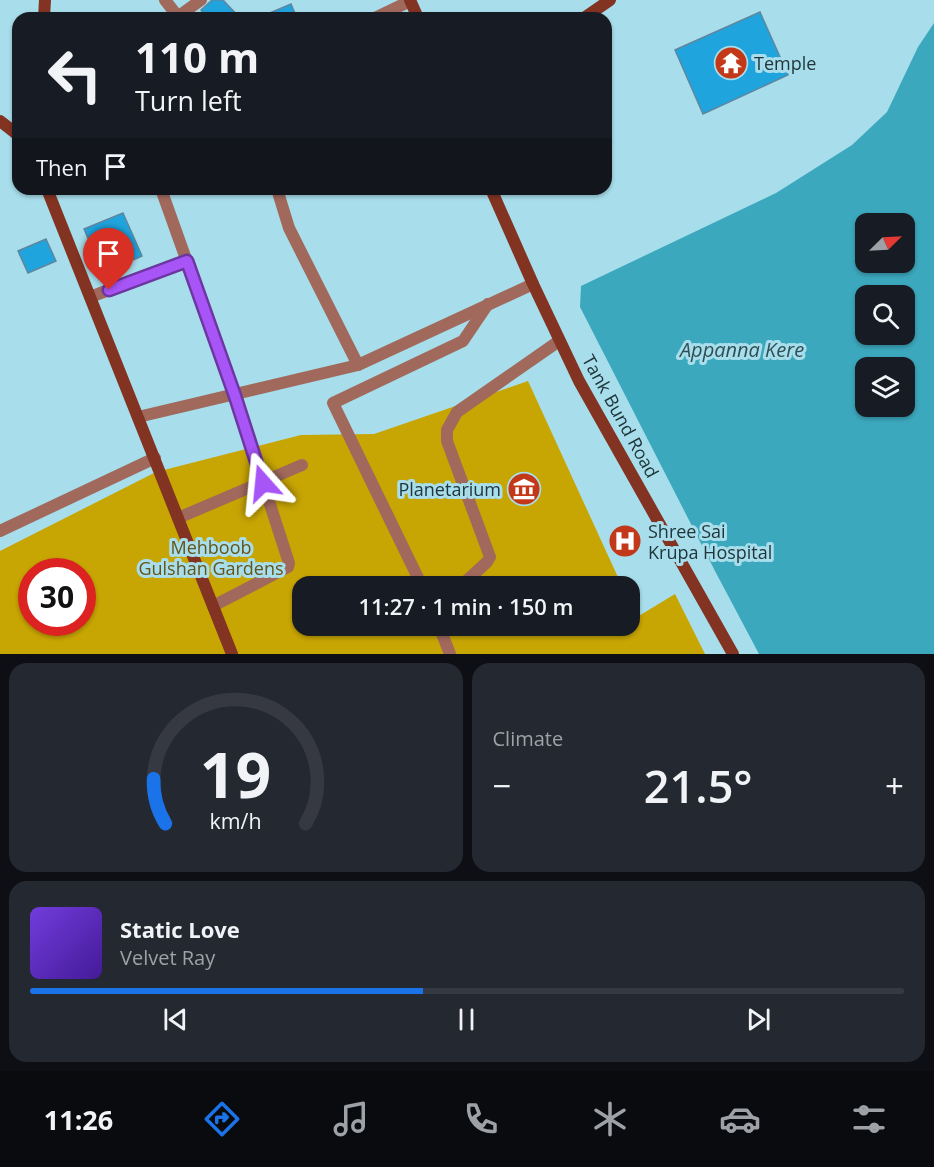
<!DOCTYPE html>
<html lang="en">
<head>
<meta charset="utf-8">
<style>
  :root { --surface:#171b24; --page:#242831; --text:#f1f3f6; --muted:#9ea1a6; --line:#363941; --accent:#1a73e8 }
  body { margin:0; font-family:"Open Sans",sans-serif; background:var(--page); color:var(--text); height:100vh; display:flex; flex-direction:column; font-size:22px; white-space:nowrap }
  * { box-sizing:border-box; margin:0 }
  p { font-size:20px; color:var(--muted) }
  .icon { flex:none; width:33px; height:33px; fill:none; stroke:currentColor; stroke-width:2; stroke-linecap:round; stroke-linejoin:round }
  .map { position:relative; height:654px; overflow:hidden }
  .side { display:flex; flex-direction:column; gap:9px; padding:9px; background:#0d0f14; flex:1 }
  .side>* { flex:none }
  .guide { position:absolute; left:12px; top:12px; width:600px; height:183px; border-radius:18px; box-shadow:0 2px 4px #0004; background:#171b24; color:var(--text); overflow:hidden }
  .needle { width:39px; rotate:66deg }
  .fabs { position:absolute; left:855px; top:213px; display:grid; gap:12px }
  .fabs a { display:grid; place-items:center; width:60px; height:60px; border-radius:12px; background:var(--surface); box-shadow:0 2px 4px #0004; font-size:30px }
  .speed { position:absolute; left:18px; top:558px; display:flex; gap:12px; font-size:30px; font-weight:700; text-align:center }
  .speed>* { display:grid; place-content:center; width:78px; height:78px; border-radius:50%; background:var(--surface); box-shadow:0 2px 4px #0004; line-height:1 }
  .speed .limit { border:9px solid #d22; background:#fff; color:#111 }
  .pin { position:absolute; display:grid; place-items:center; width:51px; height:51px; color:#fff; margin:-62px -26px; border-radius:50% 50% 50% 0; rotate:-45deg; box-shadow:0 0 6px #0007 }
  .pin .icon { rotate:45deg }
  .me { position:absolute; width:66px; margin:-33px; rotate:342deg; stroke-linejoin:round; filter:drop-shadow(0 0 4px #0008) }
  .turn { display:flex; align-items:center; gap:21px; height:126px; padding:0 24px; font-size:27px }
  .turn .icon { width:78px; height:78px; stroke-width:2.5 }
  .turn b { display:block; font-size:42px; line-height:51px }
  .then { display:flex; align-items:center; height:57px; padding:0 24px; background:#0003; gap:12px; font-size:22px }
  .big { font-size:45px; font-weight:600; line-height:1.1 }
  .side .widget { flex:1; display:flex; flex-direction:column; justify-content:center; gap:9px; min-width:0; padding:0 21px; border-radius:18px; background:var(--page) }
  .side .dial { align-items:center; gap:0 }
  .dial svg { height:156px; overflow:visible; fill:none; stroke:var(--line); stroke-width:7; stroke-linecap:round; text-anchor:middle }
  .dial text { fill:var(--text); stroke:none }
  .song { display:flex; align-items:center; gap:18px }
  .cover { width:72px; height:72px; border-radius:9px; background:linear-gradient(135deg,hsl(260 70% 55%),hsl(260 70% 35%)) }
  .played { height:6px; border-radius:3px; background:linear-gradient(90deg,var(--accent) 45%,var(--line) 45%) }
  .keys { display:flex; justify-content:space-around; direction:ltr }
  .heat { display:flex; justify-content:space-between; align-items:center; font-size:33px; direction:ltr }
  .side .tiles { flex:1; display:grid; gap:9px; grid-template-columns:1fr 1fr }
  .widget:last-child { grid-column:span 2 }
  .trip { position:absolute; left:292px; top:576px; width:348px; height:60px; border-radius:18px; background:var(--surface); box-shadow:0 2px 4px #0004; font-weight:600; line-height:60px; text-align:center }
  .tabs { display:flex; height:96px; justify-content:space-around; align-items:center; background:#090b0e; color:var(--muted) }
  .tabs .icon { width:42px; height:42px }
  .tabs .on { color:var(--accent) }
  .tabs b { font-size:27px; color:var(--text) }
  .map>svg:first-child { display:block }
</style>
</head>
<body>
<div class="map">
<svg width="934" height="654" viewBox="0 0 934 654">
  <rect width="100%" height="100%" fill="#a8deeb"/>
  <path fill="#c7a503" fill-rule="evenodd" d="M528,381l94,205h-319v40h327v-23l7,14 38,-23 30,60h-705v-103l156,-79 145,-37 73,-1zM32,572h50v50h-50z"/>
  <path fill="#3ca8be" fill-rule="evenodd" d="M934,23v631h-175l-44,-83 -135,-264 1,-21 195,-93 76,-48 35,-33 31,-65zM866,224h38v38h-38zM866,296h38v38h-38zM866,368h38v38h-38z"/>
  <g fill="#20a4de" stroke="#5e879f" stroke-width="1.5">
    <polygon points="212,0 223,0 240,18 208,18 201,10"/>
    <polygon points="291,4 297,18 258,18"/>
    <polygon points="760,12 788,75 703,114 675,50"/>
    <polygon points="123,213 142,256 103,273 84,229"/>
    <polygon points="46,239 56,261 28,273 18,251"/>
  </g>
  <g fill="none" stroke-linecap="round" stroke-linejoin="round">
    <g stroke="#a1695c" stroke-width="12">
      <polyline points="165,0 179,18"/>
      <polyline points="176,18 201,0"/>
      <polyline points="375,18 410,1"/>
      <polyline points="161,189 235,396 289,563 288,567 213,606"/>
      <polyline points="277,189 289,228 358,365"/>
      <polyline points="90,297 187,261"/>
      <polyline points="138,417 358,365 533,284"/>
      <polyline points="178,518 302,465"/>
      <polyline points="0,531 155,458"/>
      <polyline points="422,586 333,403 463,341 488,304"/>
      <polyline points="461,586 487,562 490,557 447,441 447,430 457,412 559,341"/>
      <polyline points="439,626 450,654"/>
    </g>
    <g stroke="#833322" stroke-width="12">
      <polyline points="410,0 418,18"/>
      <polyline points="44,18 45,0"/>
      <polyline points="584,18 610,0"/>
      <polyline points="0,121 18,135"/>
      <polyline points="47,189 232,654"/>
      <polyline points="491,189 533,284 579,381 733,654"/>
    </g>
  </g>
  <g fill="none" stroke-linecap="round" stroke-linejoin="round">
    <defs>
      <polyline id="route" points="109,290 187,261 235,396 263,483"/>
    </defs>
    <use href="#route" stroke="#6d37a1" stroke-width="15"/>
    <use href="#route" stroke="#a855f7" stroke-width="10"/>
  </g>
  <defs>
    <symbol id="temple-disc" viewBox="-11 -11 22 22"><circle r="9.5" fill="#c33819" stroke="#a8deeb"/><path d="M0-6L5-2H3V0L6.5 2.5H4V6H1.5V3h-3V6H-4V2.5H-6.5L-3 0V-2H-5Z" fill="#fff"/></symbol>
    <symbol id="museum-disc" viewBox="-11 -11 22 22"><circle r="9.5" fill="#c33819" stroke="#a8deeb"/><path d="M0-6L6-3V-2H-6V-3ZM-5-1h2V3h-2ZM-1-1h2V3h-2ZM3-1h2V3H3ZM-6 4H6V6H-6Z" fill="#fff"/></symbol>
    <symbol id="hospital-disc" viewBox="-11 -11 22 22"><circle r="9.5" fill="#c33819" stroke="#a8deeb"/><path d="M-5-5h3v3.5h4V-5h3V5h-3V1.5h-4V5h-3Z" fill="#fff"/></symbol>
  </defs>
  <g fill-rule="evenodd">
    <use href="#temple-disc" x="712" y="44" width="38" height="38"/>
    <use href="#museum-disc" x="505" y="470" width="38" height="38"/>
    <use href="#hospital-disc" x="606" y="522" width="38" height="38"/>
  </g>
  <g text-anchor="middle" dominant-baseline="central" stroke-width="6" stroke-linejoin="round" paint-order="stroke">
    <g font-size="18" fill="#20363b" stroke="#a8deeb" text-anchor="start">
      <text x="754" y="63">Temple</text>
      <text x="501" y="489" text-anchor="end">Planetarium</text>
      <text x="648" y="531">Shree Sai<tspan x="648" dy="21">Krupa Hospital</tspan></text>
    </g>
    <g font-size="18" fill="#20363b" stroke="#a8deeb">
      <text transform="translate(621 416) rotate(61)">Tank Bund Road</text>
    </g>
    <g font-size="18" fill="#645419" stroke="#a8deeb">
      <text x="211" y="547">Mehboob<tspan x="211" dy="21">Gulshan Gardens</tspan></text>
    </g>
    <g font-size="20" font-style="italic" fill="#2f4f56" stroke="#a8deeb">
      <text x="742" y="349">Appanna Kere</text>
    </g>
  </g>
</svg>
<div class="fabs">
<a><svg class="needle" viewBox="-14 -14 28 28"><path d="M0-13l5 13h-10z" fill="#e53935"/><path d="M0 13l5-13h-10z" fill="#9ea1a6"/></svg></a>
<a><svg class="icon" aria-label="search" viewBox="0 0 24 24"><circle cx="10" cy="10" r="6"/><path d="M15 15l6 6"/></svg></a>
<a><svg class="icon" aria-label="layers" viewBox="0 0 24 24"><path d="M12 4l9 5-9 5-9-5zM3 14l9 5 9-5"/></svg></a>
</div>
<div class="speed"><div class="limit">30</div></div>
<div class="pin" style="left:109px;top:290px;background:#d93025"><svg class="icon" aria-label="arrive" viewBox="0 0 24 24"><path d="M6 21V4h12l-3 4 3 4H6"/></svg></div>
<svg class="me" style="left:263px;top:483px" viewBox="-20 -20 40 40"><path d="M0-17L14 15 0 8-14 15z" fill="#a855f7" stroke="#fff" stroke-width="4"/></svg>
<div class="trip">11:27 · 1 min · 150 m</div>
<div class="guide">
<div class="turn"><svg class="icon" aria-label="left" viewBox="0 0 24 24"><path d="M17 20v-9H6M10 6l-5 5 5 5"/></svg><div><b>110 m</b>Turn left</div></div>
<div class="then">Then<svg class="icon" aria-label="arrive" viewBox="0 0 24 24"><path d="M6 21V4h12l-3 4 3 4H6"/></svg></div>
</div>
</div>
<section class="side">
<div class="tiles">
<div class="widget dial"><svg viewBox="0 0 100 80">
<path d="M14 69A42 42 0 1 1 86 69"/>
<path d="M14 69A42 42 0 0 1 8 46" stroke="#1a73e8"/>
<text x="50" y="56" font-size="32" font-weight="700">19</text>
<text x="50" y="72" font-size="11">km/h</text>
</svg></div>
<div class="widget"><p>Climate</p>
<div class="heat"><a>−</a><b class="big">21.5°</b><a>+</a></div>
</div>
<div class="widget">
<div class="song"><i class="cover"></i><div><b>Static Love</b><p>Velvet Ray</p></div></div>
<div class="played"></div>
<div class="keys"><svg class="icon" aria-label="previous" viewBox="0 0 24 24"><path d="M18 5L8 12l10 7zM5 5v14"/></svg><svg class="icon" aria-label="pause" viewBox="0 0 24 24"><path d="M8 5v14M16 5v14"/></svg><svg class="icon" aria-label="next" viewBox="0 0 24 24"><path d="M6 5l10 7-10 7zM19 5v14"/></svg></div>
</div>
</div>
</section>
<nav class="tabs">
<b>11:26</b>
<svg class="icon on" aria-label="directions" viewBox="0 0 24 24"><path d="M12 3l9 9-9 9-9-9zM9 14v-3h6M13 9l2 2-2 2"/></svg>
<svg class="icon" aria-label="music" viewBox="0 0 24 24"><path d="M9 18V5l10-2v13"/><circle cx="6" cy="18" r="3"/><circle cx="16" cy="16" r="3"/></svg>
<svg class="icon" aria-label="phone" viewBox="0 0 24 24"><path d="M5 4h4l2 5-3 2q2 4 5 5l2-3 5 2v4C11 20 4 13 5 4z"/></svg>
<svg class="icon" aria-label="climate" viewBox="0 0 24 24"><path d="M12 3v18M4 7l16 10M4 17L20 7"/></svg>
<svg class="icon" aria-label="car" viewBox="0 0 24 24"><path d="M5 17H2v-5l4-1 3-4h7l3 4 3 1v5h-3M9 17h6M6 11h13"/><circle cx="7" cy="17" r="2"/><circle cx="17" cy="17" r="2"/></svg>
<svg class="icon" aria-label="filters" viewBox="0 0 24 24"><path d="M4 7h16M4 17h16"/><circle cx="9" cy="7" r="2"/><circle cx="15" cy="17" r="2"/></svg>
</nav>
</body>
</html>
